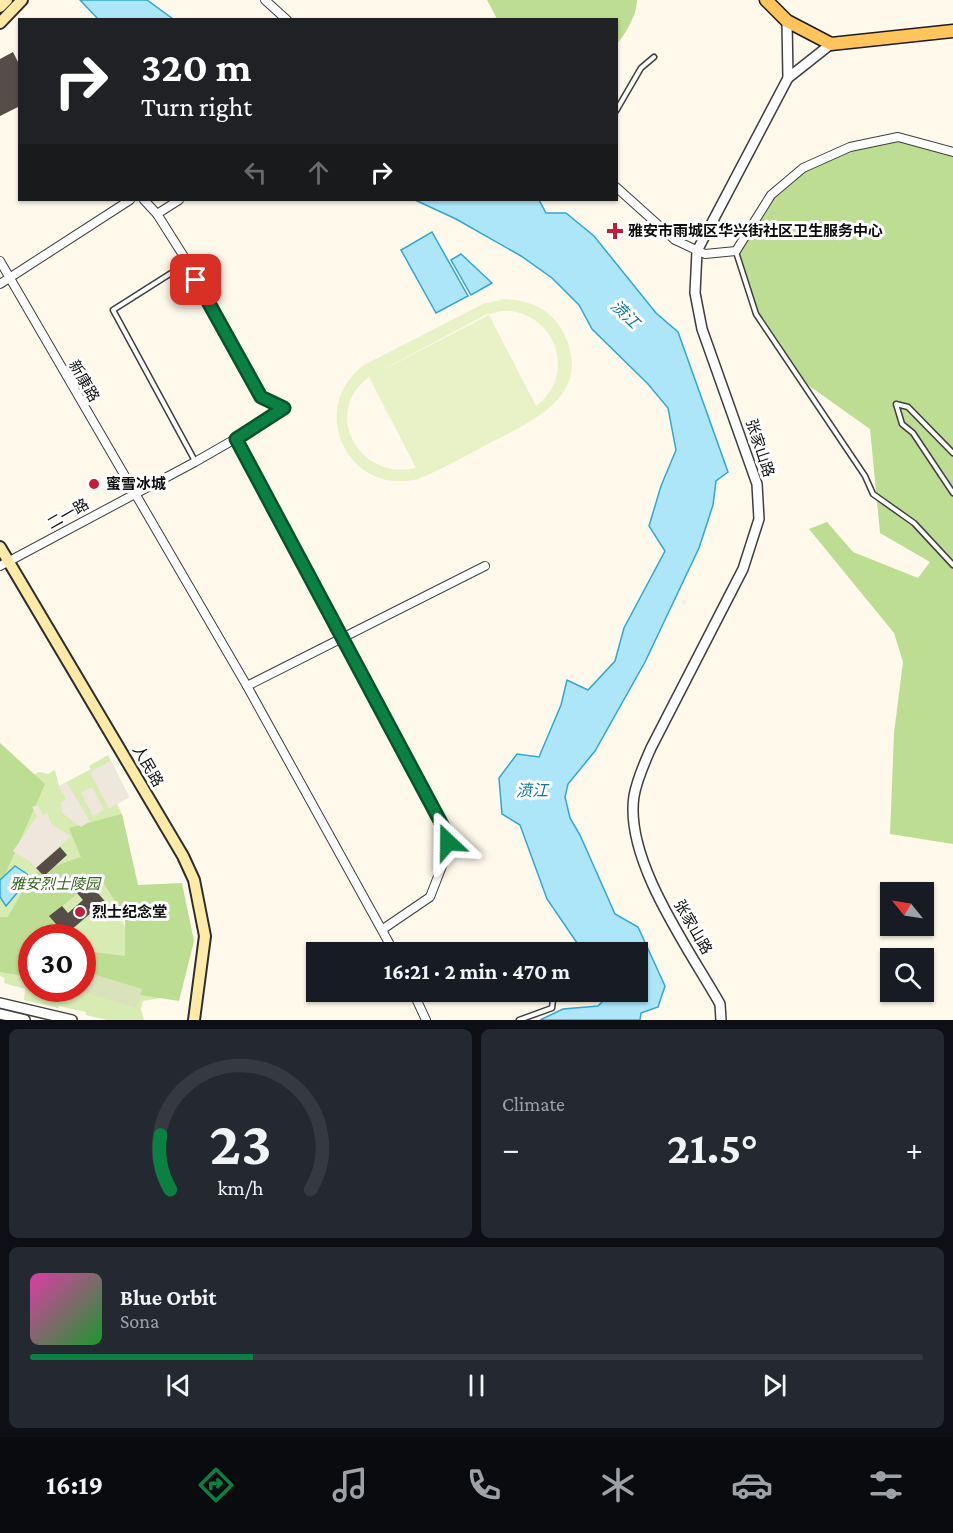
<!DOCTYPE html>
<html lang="en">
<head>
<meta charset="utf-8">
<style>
  :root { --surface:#171b24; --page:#242831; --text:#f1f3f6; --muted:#9ea1a6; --line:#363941; --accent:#0b8043 }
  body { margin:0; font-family:"Crimson Pro","Noto Sans SC",serif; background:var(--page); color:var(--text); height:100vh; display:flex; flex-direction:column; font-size:22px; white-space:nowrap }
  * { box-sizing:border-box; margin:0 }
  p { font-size:20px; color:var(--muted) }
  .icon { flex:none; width:33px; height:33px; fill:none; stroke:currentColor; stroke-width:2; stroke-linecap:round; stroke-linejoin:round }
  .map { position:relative; height:1020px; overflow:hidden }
  .details { display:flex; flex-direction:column; gap:9px; padding:9px; background:#0d0f14; flex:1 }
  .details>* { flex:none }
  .banner { position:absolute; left:18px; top:18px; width:600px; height:183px; border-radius:0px; box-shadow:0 2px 4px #0004; background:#202124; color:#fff; overflow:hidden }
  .needle { width:39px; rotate:300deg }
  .controls { position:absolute; left:880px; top:882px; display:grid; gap:12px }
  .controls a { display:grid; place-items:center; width:54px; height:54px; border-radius:0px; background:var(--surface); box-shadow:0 2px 4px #0004; font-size:30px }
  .speed { position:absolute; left:18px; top:924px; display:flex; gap:12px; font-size:30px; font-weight:700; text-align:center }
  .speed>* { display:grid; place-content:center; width:78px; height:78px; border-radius:50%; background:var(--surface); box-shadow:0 2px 4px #0004; line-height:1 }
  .speed .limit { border:9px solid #d22; background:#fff; color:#111 }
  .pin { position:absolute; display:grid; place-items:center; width:51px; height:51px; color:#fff; margin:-26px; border-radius:12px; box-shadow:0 3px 9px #0006 }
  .me { position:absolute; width:66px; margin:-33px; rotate:337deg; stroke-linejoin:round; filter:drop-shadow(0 0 4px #0008) }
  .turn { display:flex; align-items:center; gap:21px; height:126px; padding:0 24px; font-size:27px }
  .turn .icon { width:78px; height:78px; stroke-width:2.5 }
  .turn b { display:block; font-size:42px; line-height:51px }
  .lanes { display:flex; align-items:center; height:57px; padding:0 24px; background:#0003; justify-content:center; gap:30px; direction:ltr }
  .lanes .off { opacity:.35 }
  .big { font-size:45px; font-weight:700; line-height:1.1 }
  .details .card { flex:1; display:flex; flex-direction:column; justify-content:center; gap:9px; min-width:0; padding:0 21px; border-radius:9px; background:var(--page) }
  .details .dial { align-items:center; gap:0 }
  .dial svg { height:156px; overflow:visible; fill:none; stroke:var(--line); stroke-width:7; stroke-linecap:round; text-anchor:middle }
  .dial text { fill:var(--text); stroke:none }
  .song { display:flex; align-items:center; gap:18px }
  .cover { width:72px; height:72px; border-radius:9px; background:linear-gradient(135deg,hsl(320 70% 55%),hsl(130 70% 35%)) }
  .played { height:6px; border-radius:3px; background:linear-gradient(90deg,var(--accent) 25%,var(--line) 25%) }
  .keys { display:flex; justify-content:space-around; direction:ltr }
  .heat { display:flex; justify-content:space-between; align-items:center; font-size:33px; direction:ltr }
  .details .tiles { flex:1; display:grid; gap:9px; grid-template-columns:1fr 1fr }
  .card:last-child { grid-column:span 2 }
  .trip { position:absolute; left:306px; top:942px; width:342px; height:60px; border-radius:0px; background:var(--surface); box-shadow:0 2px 4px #0004; font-weight:700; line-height:60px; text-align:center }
  .dock { display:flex; height:96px; justify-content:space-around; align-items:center; background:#090b0e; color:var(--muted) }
  .dock .icon { width:42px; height:42px }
  .dock .selected { color:var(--accent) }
  .dock b { font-size:27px; color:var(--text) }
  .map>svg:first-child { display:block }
</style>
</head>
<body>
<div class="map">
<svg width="953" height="1020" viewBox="0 0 953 1020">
  <rect width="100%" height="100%" fill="#fff9ec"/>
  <path fill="#d7ebb3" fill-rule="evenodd" d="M108,755l21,42 -12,7 5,10 -3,2 2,100 17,51 23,31 -18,3 -2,8 3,11h-37l-21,-5v-3l-27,-6 -1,2 -34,-8 1,-11 -21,-6 1,-5 -5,-2v-185l39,-19 9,2 7,-4 4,16 32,-17 -2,-3zM32,938h50v50h-50z"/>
  <g fill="#bddd92">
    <path d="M487,0h150c0,15 -11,33 -20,44l-1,-24 -119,-1z"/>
    <path d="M898,137l55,15v692l-63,-10 4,-101 9,-71 -9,-29 -85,-104 18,-7 26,30 65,26 12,-16 -50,-29 -10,-104 -72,-51 -42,-64 -20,-63c11,-18 21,-38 34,-55 30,-37 84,-50 128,-59z"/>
    <polygon points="0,743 45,784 0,886"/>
    <polygon points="122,814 138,885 182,883 194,941 179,1001 83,986 83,945 94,952 125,956 125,917 99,876 55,912 57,928 71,937 32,938 31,977 0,972 0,917 8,917 32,874 81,857 69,828"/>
  </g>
  <polygon fill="#dae2bc" points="83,971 142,989 136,1008 74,989 82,988"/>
  <path fill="#e8f2c6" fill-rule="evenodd" d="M504,299c26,1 49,11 60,35 31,64 -36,89 -80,112 -21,11 -43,24 -66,33 -70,18 -112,-71 -54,-114l119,-61zM502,311c52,-2 77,63 34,95l-47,-91 -118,61 114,-61zM369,377l47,91h-1c-56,13 -94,-56 -46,-91z"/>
  <g fill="#efe7db">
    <polygon points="111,761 129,797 109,809 90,772"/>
    <polygon points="67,783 90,821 81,827 62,813 61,802 66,799 58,786"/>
    <polygon points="92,787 104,810 93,816 81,793"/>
    <polygon points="37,805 43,815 47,813 52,825 71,836 36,868 29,861 13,851 37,816 32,807"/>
  </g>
  <g fill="#ade6f9" stroke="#30a7d4" stroke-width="1.5">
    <polygon points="80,0 147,0 173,19 98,19"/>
    <polygon points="415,200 539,200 546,213 566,213 594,236 656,313 678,332 728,472 716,481 713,505 699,548 645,662 595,751 568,784 565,797 570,818 580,835 615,914 638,927 665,986 658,1007 641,1013 640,1020 540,1020 563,1009 598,1006 612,992 638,992 638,952 593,952 577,943 547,899 520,825 502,814 499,778 517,754 539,757 561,705 567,680 588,690 615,661 624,628 665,551 649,526 661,486 676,450 668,408 648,384 592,329 579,305 552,278 521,256 456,219"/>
    <polygon points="432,232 468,296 436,313 401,250"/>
    <polygon points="461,254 492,283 471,295 451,260"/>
    <polygon points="15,866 27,874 28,880 6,906 0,897 0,880"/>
  </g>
  <g fill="#564c48">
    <polygon points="13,52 20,66 20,106 0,116 0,59"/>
    <polygon points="60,847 67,855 44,876 36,868"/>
    <polygon points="89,883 110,907 104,912 99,906 71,930 78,938 68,938 49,916 62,906 68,913 83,900 77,893"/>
  </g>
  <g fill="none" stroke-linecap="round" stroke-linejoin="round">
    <defs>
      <g id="service">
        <polyline points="616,111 641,68 654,57"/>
        <polyline points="736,252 756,314 865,476 873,494 914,523 953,565"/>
        <polyline points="187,263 113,310 195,461"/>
        <polyline points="953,453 908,407 896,404 902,424 913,433 953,493"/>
        <polyline points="527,947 534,952"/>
        <polyline points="519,1020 552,1008 554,992"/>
      </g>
      <g id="minor">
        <polyline points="265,0 287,20"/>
        <polyline points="616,187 675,240 705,254 736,251 771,195 803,168 850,147 898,137 953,152"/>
        <polyline points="144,200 157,214 179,200"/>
        <polyline points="0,261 247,686 394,952"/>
        <polyline points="0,284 130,200"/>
        <polyline points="236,439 447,834 444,861 430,897 383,929"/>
        <polyline points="0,566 195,462 256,427 284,408 261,397 188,263 157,214"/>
        <polyline points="247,686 485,566"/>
        <polyline points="413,992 426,1020"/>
      </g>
      <g id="tertiary">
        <polyline points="787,21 788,78"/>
        <polyline points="0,1003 72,1020"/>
        <polyline points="0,1014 25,1020"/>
        <path d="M721,1020l-1,-16c-31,-55 -96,-144 -86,-208 3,-17 10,-32 17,-48l92,-179 16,-50 -2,-35 -55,-155 -7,-36 2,-42 91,-173 43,-34"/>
      </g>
      <g id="secondary">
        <polyline points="0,7 7,0"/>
        <polyline points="0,23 22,0"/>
        <polyline points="0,547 183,856 194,880 205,936 194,1020"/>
      </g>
      <polyline id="primary" points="766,0 787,21 831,44 953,31"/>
    </defs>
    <use href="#service" stroke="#3f3f3f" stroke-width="7"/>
    <use href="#minor" stroke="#3f3f3f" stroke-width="10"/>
    <use href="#tertiary" stroke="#3f3f3f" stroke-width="12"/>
    <use href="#secondary" stroke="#2e2e2e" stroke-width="14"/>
    <use href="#primary" stroke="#1d1d1d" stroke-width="15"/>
    <use href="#service" stroke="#fff" stroke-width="4"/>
    <use href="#minor" stroke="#fff" stroke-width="8"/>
    <use href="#tertiary" stroke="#fff" stroke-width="9"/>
    <use href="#secondary" stroke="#ffeba7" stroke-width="10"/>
    <use href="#primary" stroke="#ffc45c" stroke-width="12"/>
  </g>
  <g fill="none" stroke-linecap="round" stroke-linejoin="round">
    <defs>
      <polyline id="route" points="196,280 261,397 284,408 236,439 447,834 448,842"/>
    </defs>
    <use href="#route" stroke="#07532c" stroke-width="15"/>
    <use href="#route" stroke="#0b8043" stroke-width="10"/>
  </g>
  <g fill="#c31d39" stroke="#fff" stroke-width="2">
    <path d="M612 222h6v6h6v6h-6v6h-6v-6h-6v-6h6z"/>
    <circle cx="94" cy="484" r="6"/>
    <circle cx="80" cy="912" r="6"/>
  </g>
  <g text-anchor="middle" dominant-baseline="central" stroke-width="6" stroke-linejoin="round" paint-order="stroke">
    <g font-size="15" font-weight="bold" fill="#0c0c0c" stroke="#fff" text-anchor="start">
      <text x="628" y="231">雅安市雨城区华兴街社区卫生服务中心</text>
      <text x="106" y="484">蜜雪冰城</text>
      <text x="92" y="912">烈士纪念堂</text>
    </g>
    <g font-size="15" fill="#0c0c0c" stroke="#fff">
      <text transform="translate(84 381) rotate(60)">新康路</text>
      <text transform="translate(760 448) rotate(72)">张家山路</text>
      <text transform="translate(68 514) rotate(-30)">二一路</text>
      <text transform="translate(148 766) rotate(60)">人民路</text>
      <text transform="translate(693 927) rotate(60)">张家山路</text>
    </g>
    <g font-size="15" font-style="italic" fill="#33671a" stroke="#fff">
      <text x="55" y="884">雅安烈士陵园</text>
    </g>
    <g font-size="16" font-style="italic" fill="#0f75a4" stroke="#fff">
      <text transform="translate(625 314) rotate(44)">𣸣江</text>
      <text x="532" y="790">𣸣江</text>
    </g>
  </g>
</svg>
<div class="controls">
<a><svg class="needle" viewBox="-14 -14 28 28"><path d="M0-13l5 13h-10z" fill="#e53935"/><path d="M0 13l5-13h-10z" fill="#9ea1a6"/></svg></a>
<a><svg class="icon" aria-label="search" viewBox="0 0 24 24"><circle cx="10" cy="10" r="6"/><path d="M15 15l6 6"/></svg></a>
</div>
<div class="speed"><div class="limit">30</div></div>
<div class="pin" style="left:196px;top:280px;background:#d93025"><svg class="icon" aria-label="arrive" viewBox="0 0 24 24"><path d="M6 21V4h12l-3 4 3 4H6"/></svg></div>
<svg class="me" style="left:448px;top:842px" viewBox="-20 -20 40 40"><path d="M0-17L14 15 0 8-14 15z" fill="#0b8043" stroke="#fff" stroke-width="4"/></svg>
<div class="trip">16:21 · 2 min · 470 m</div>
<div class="banner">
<div class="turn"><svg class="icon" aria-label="right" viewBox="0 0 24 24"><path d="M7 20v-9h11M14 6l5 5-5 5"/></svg><div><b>320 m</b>Turn right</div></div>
<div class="lanes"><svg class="icon off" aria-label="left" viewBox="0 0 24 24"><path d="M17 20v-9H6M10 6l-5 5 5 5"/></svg><svg class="icon off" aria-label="ahead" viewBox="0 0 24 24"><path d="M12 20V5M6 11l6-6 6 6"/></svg><svg class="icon" aria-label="right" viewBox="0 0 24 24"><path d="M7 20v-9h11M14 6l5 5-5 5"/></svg></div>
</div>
</div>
<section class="details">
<div class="tiles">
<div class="card dial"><svg viewBox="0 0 100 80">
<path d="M14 69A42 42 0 1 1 86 69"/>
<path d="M14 69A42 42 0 0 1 9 41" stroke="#0b8043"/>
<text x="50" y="56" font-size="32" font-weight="700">23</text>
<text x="50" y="72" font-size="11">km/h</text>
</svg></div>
<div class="card"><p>Climate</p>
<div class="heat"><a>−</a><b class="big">21.5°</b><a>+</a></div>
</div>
<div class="card">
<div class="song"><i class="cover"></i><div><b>Blue Orbit</b><p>Sona</p></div></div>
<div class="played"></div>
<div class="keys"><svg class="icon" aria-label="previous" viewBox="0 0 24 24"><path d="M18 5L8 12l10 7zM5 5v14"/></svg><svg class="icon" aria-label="pause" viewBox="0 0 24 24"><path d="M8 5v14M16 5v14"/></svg><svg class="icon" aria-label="next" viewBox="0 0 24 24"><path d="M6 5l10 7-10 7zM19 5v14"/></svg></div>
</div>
</div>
</section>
<nav class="dock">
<b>16:19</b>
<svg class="icon selected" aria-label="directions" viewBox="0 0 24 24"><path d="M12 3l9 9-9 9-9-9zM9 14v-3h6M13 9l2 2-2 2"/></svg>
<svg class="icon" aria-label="music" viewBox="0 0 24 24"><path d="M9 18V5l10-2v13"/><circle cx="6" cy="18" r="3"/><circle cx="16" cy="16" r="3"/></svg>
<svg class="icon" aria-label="phone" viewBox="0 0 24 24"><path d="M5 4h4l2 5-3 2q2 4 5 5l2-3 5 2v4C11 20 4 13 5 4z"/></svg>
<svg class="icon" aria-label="climate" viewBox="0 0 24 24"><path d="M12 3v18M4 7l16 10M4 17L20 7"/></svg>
<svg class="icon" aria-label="car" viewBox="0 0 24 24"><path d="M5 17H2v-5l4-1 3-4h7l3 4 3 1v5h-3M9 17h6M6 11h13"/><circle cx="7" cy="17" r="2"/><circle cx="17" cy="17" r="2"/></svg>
<svg class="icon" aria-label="filters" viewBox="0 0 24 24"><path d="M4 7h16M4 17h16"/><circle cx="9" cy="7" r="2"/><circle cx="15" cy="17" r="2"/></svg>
</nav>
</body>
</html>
